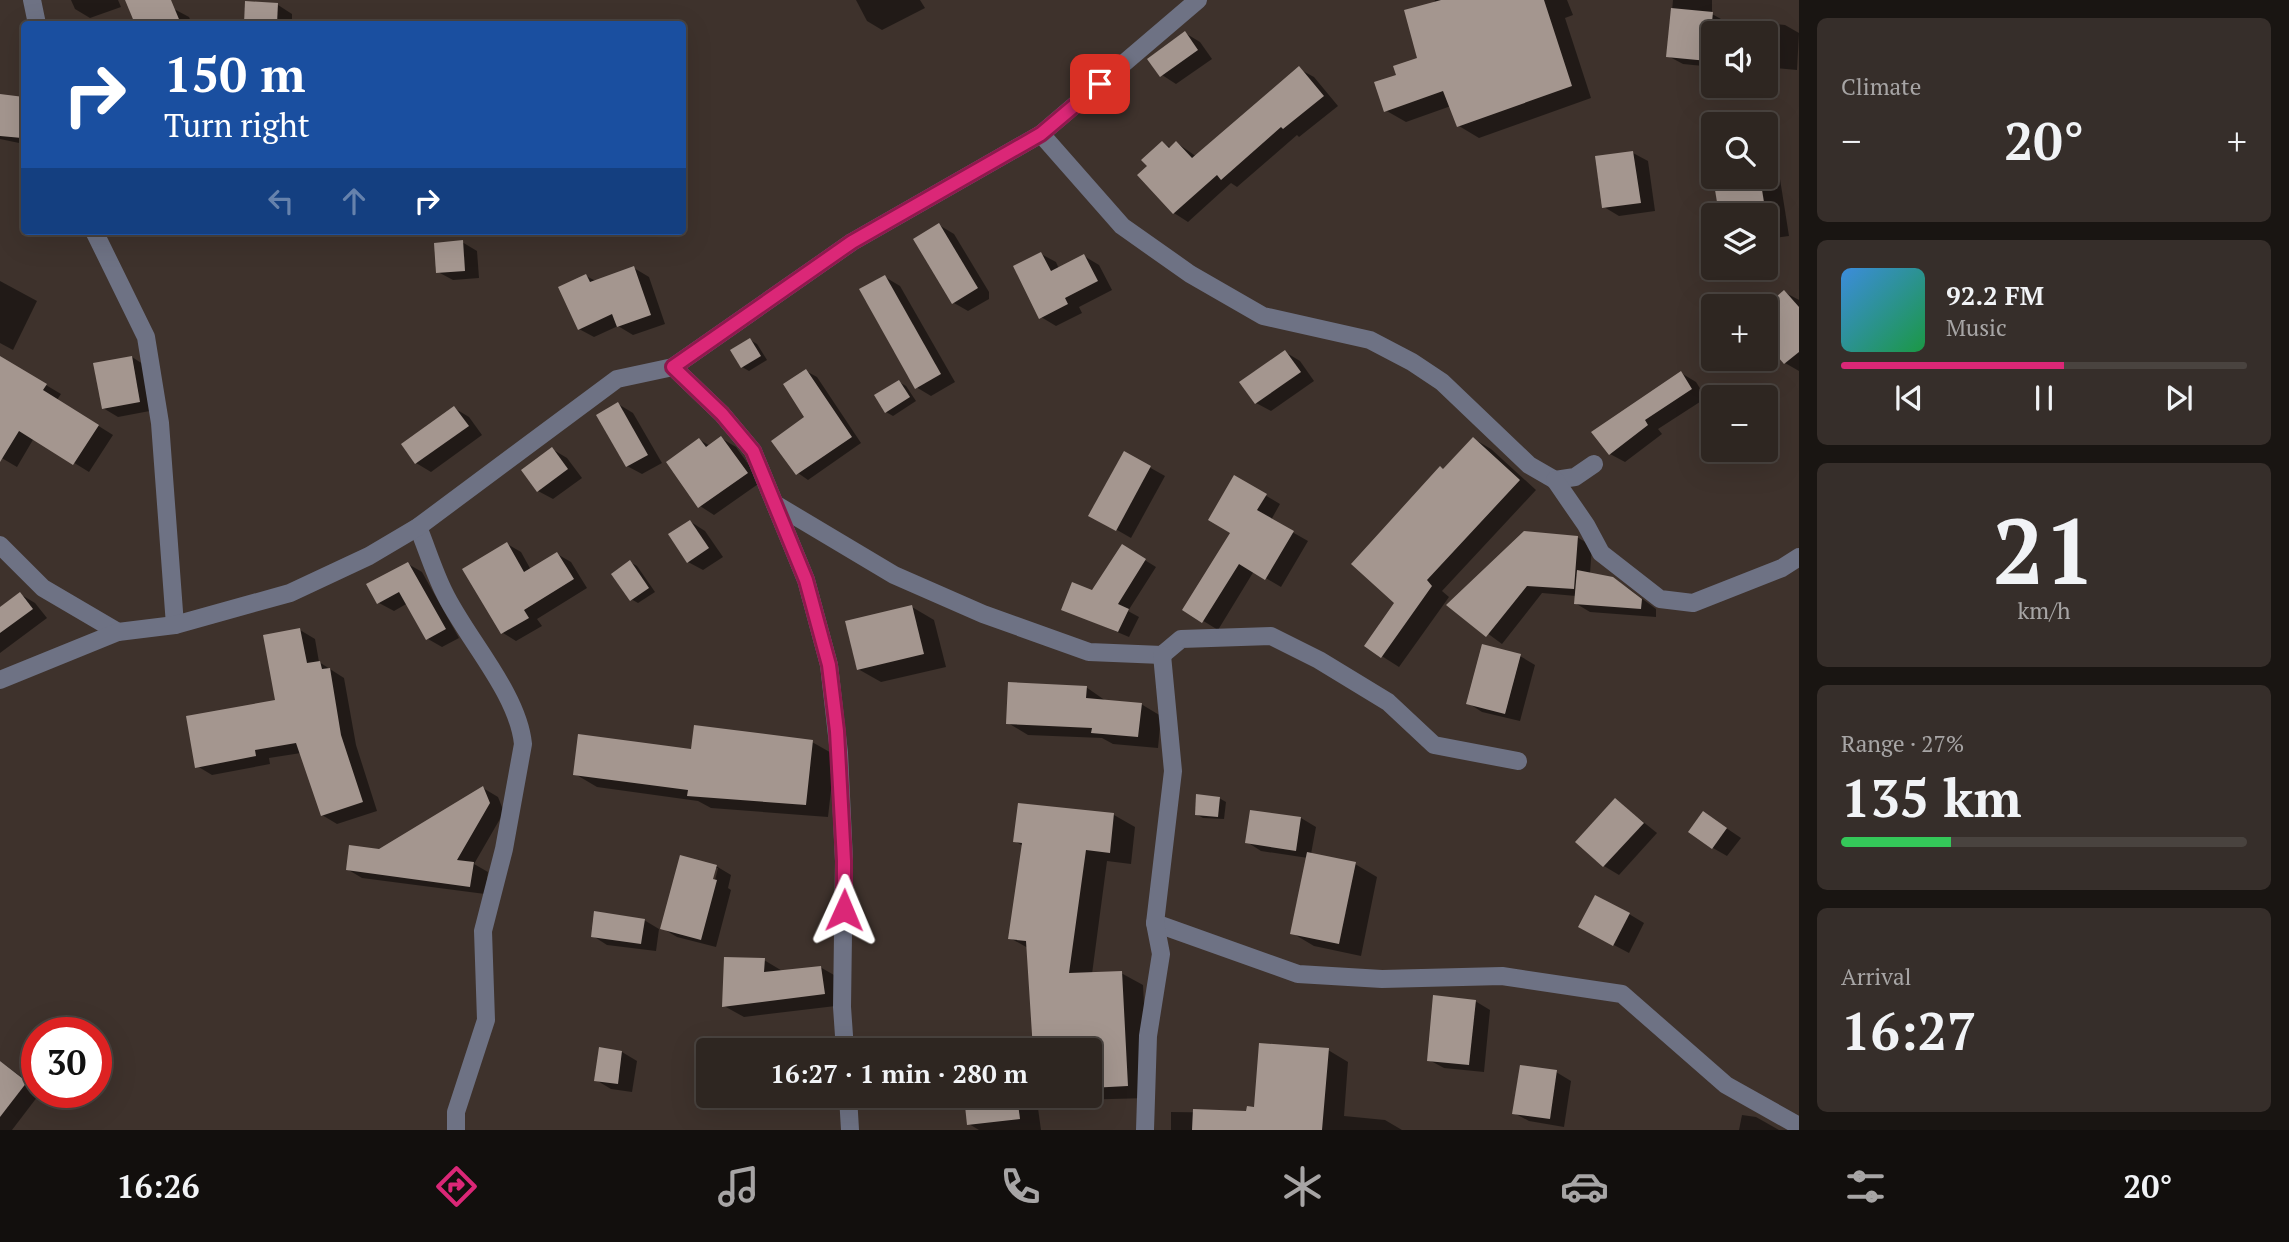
<!DOCTYPE html>
<html lang="en">
<head>
<meta charset="utf-8">
<style>
  :root { --surface:#2e2621; --page:#362e2a; --text:#f1f3f6; --muted:#a7a5a5; --line:#49433f; --accent:#db2777 }
  body { margin:0; font-family:"PT Serif",serif; background:var(--page); color:var(--text); height:100vh; display:flex; flex-direction:column; font-size:26px; white-space:nowrap }
  * { box-sizing:border-box; margin:0 }
  p { font-size:23px; color:var(--muted) }
  .icon { flex:none; width:38px; height:38px; fill:none; stroke:currentColor; stroke-width:2; stroke-linecap:round; stroke-linejoin:round }
  .map { position:relative; flex:1; overflow:hidden }
  .details { display:flex; flex-direction:column; gap:18px; padding:18px; background:#191512; width:490px }
  .details>* { flex:none }
  .hud { position:absolute; left:21px; top:21px; width:665px; height:214px; border-radius:7px; box-shadow:0 7px 28px #0002,0 0 0 2px var(--line); background:#1a4fa0; color:#fff; overflow:hidden }
  .fabs { position:absolute; left:1701px; top:21px; display:grid; gap:14px }
  .fabs a { display:grid; place-items:center; width:77px; height:77px; border-radius:7px; background:var(--surface); box-shadow:0 7px 28px #0002,0 0 0 2px var(--line); font-size:35px }
  .speed { position:absolute; left:21px; top:1017px; display:flex; gap:14px; font-size:35px; font-weight:700; text-align:center }
  .speed>* { display:grid; place-content:center; width:91px; height:91px; border-radius:50%; background:var(--surface); box-shadow:0 7px 28px #0002,0 0 0 2px var(--line); line-height:1 }
  .speed .limit { border:10px solid #d22; background:#fff; color:#111 }
  .pin { position:absolute; display:grid; place-items:center; width:60px; height:60px; color:#fff; margin:-30px; border-radius:14px; box-shadow:0 4px 10px #0006 }
  .me { position:absolute; width:77px; margin:-38px; rotate:1deg; stroke-linejoin:round; filter:drop-shadow(0 0 5px #0008) }
  .turn { display:flex; align-items:center; gap:24px; height:147px; padding:0 28px; font-size:32px }
  .turn .icon { width:91px; height:91px; stroke-width:2.5 }
  .turn b { display:block; font-size:49px; line-height:60px }
  .lanes { display:flex; align-items:center; height:66px; padding:0 28px; background:#0003; justify-content:center; gap:35px; direction:ltr }
  .lanes .off { opacity:.35 }
  .big { font-size:52px; font-weight:600; line-height:1.1 }
  .details .tile { flex:1; display:flex; flex-direction:column; justify-content:center; gap:10px; min-width:0; padding:0 24px; border-radius:10px; background:var(--page) }
  .details .dial { align-items:center; gap:0 }
  .dial b { font-size:91px; line-height:1 }
  .song { display:flex; align-items:center; gap:21px }
  .cover { width:84px; height:84px; border-radius:10px; background:linear-gradient(135deg,hsl(210 70% 55%),hsl(140 70% 35%)) }
  .played { height:7px; border-radius:4px; background:linear-gradient(90deg,var(--accent) 55%,var(--line) 55%) }
  .keys { display:flex; justify-content:space-around; direction:ltr }
  .heat { display:flex; justify-content:space-between; align-items:center; font-size:38px; direction:ltr }
  .charge { height:10px; border-radius:5px; background:linear-gradient(90deg,#34c759 27%,var(--line) 0) }
  .trip { position:absolute; left:696px; top:1038px; width:406px; height:70px; border-radius:7px; background:var(--surface); box-shadow:0 7px 28px #0002,0 0 0 2px var(--line); font-weight:600; line-height:70px; text-align:center }
  .dock { display:flex; height:112px; justify-content:space-around; align-items:center; background:#120f0d; color:var(--muted) }
  .dock .icon { width:49px; height:49px }
  .dock .active { color:var(--accent) }
  .dock b { font-size:32px; color:var(--text) }
  main { display:flex; flex:1; min-height:0 }
  .map>svg:first-child { display:block }
</style>
</head>
<body>
<main>
<div class="map">
<svg width="1799" height="1130" viewBox="0 0 1799 1130">
  <rect width="100%" height="100%" fill="#3e322c"/>
  <g fill="#0007" fill-rule="evenodd">
    <polygon points="71,0 118,0 121,7 90,18 75,9"/>
    <polygon points="856,0 920,0 925,8 882,30 867,21"/>
    <polygon points="1435,0 1567,0 1573,15 1565,18 1591,98 1479,138 1459,126 1451,106 1406,122 1385,110 1399,76 1419,59"/>
    <polygon points="1673,0 1712,0 1712,14 1721,19 1785,25 1799,33 1797,70 1766,67 1766,33 1713,33 1713,67 1683,64 1668,56"/>
    <polygon points="247,3 278,5 292,14 292,24 246,24"/>
    <polygon points="174,9 189,17 192,24 137,24"/>
    <polygon points="1185,33 1200,42 1212,59 1176,84 1162,75"/>
    <polygon points="1299,69 1314,77 1338,106 1299,137 1297,135 1237,187 1231,183 1188,222 1174,213 1149,166 1163,143 1171,148 1177,143 1197,157"/>
    <polygon points="0,96 24,99 24,144 0,139"/>
    <polygon points="1633,153 1648,161 1655,211 1619,216 1604,207"/>
    <polygon points="1766,153 1777,160 1789,236 1766,239 1766,215 1720,215 1714,177 1766,177"/>
    <polygon points="939,225 954,234 989,292 989,299 968,311 954,303"/>
    <polygon points="462,242 477,251 479,278 453,280 438,272"/>
    <polygon points="1041,254 1056,262 1059,269 1084,256 1099,265 1112,290 1079,307 1082,313 1056,326 1041,317"/>
    <polygon points="634,268 649,277 665,324 633,335 618,326 594,337 579,329 586,276 596,281"/>
    <polygon points="885,277 900,286 955,382 931,396 916,387"/>
    <polygon points="0,281 37,301 13,350 0,343"/>
    <polygon points="1784,292 1799,300 1799,371 1785,363 1766,341 1766,308"/>
    <polygon points="750,340 757,344 767,360 749,371 742,367"/>
    <polygon points="1285,352 1300,361 1314,381 1271,411 1256,403"/>
    <polygon points="132,357 146,366 155,410 118,417 103,408"/>
    <polygon points="19,369 61,394 57,400 113,435 89,472 34,438 17,467 0,457 0,400"/>
    <polygon points="806,371 817,377 861,443 808,480 798,473 806,418"/>
    <polygon points="1681,373 1696,382 1706,398 1658,429 1662,434 1625,462 1610,454"/>
    <polygon points="899,382 906,386 916,401 893,416 886,412"/>
    <polygon points="618,404 633,413 662,463 642,474 627,466"/>
    <polygon points="454,408 469,417 482,435 431,472 416,463"/>
    <polygon points="721,438 736,447 761,482 714,515 700,506 700,440 710,446"/>
    <polygon points="1474,439 1491,449 1536,490 1442,591 1449,597 1399,667 1366,646 1397,603 1444,471"/>
    <polygon points="552,449 567,458 582,478 553,499 538,491"/>
    <polygon points="1124,453 1165,476 1131,538 1091,515"/>
    <polygon points="1235,477 1280,504 1271,520 1308,541 1281,587 1254,571 1218,630 1184,609 1233,532"/>
    <polygon points="691,522 705,531 723,557 703,570 688,562"/>
    <polygon points="1577,537 1592,546 1590,574 1612,578 1628,588 1656,609 1656,617 1590,612 1575,603 1576,596 1542,593 1502,644 1449,605"/>
    <polygon points="507,544 521,552 531,570 557,554 571,562 587,588 537,619 542,626 516,641 503,633 465,570"/>
    <polygon points="1122,546 1156,567 1128,611 1139,617 1129,637 1063,609 1093,593"/>
    <polygon points="630,562 637,566 655,592 638,603 631,599"/>
    <polygon points="408,564 422,572 459,638 442,647 428,639 408,603 394,611 379,603"/>
    <polygon points="20,594 35,603 47,618 0,653 0,609"/>
    <polygon points="912,607 934,620 946,667 881,682 858,669"/>
    <polygon points="300,630 315,639 319,662 344,678 356,745 377,811 337,824 322,815 301,753 269,758 270,764 212,775 197,766 277,701"/>
    <polygon points="1520,656 1535,665 1520,721 1482,712 1468,703"/>
    <polygon points="1086,687 1106,701 1141,704 1161,716 1158,748 1113,744 1102,738 1028,735 1008,723"/>
    <polygon points="812,742 835,755 828,817 711,808 698,801 597,787 575,774 693,751"/>
    <polygon points="483,788 498,797 504,812 474,864 488,872 485,894 362,878 347,869"/>
    <polygon points="1219,798 1226,802 1224,819 1203,818 1196,814"/>
    <polygon points="1616,800 1657,833 1619,875 1604,866 1578,842"/>
    <polygon points="1704,813 1741,838 1727,856 1713,848"/>
    <polygon points="1114,815 1135,827 1131,864 1107,861 1092,974 1121,973 1143,985 1149,1098 1037,1101 1041,1130 979,1130 969,1124 966,1096 1090,1096 1090,1050 1034,1050 1028,948 1010,938 1023,846 1015,841"/>
    <polygon points="1301,818 1316,827 1311,854 1355,864 1377,877 1361,956 1314,946 1292,933 1308,858 1261,851 1247,842"/>
    <path d="M681,857l35,9 15,9 -3,13 3,2 -15,57 -39,-10 -15,-9zM714,868h4l-5,20 -3,-1z"/>
    <polygon points="1629,914 1644,923 1629,953 1595,935"/>
    <polygon points="644,920 659,929 656,951 607,945 593,936"/>
    <polygon points="764,960 784,972 820,967 841,979 844,1005 744,1017 724,1006"/>
    <polygon points="1475,1001 1490,1010 1484,1072 1444,1068 1429,1060"/>
    <polygon points="600,1049 622,1052 637,1061 632,1092 611,1089 596,1080"/>
    <polygon points="1328,1050 1348,1062 1344,1116 1385,1120 1402,1130 1171,1130 1171,1112 1248,1113"/>
    <polygon points="0,1061 41,1092 12,1130 0,1130"/>
    <polygon points="1556,1072 1571,1081 1564,1127 1529,1121 1514,1113"/>
    <polygon points="740,1096 800,1096 801,1107 755,1108 740,1099"/>
    <polygon points="1742,1115 1756,1117 1779,1130 1739,1130"/>
  </g>
  <g fill="#a4968f">
    <polygon points="125,0 171,0 181,24 135,24"/>
    <polygon points="1441,0 1544,0 1572,86 1457,127 1443,91 1384,112 1374,82 1396,75 1393,66 1417,58 1404,10"/>
    <polygon points="245,1 278,3 277,24 244,24"/>
    <polygon points="1671,8 1713,12 1708,61 1666,57"/>
    <polygon points="1185,31 1198,50 1160,77 1147,59"/>
    <polygon points="1299,66 1324,96 1283,129 1281,127 1221,180 1217,175 1173,214 1137,175 1147,166 1141,160 1162,141 1169,148 1176,141 1192,158"/>
    <polygon points="0,94 24,97 22,138 0,136"/>
    <polygon points="1633,151 1641,203 1602,208 1595,156"/>
    <polygon points="1713,177 1760,177 1766,215 1719,215"/>
    <polygon points="939,223 978,288 952,304 913,239"/>
    <polygon points="463,240 465,271 436,273 434,243"/>
    <polygon points="1041,252 1051,271 1084,254 1098,281 1065,298 1068,304 1039,319 1013,266"/>
    <polygon points="634,266 651,315 617,327 612,314 578,330 558,287 586,274 590,282"/>
    <polygon points="885,275 941,374 915,389 859,289"/>
    <polygon points="1784,290 1799,307 1799,352 1784,364 1766,343 1766,306"/>
    <polygon points="750,338 761,356 741,368 730,350"/>
    <polygon points="1285,350 1301,372 1255,404 1239,382"/>
    <polygon points="0,356 47,384 43,390 99,425 73,465 19,431 0,462"/>
    <polygon points="132,356 140,402 102,409 93,363"/>
    <polygon points="806,369 852,437 796,475 771,441 804,417 783,384"/>
    <polygon points="1681,371 1692,389 1645,420 1648,425 1609,455 1591,432"/>
    <polygon points="899,380 910,397 885,413 874,395"/>
    <polygon points="618,402 648,455 626,467 596,415"/>
    <polygon points="454,406 469,426 415,464 401,444"/>
    <polygon points="721,436 748,473 698,508 666,462 699,438 706,447"/>
    <polygon points="1473,437 1520,480 1427,580 1432,586 1381,658 1364,646 1394,603 1351,564 1440,466 1443,469"/>
    <polygon points="552,447 568,469 537,492 521,470"/>
    <polygon points="1124,451 1151,466 1116,531 1088,516"/>
    <polygon points="1234,475 1267,494 1257,510 1294,531 1265,580 1239,564 1202,623 1182,610 1230,533 1208,520"/>
    <polygon points="690,520 709,548 687,563 668,534"/>
    <polygon points="1524,531 1578,536 1574,589 1527,586 1486,637 1446,605"/>
    <polygon points="507,542 524,572 557,552 574,579 524,610 529,618 501,634 462,569"/>
    <polygon points="1122,544 1146,559 1118,604 1129,609 1118,632 1061,610 1072,582 1092,590"/>
    <polygon points="630,560 649,588 630,601 611,574"/>
    <polygon points="408,562 446,629 426,640 399,592 377,604 366,584"/>
    <polygon points="1577,570 1613,577 1642,599 1641,609 1574,604"/>
    <polygon points="20,592 33,609 0,633 0,607"/>
    <polygon points="912,605 924,654 857,670 845,621"/>
    <polygon points="300,628 307,663 320,661 322,669 330,668 341,735 363,802 321,816 296,743 255,750 256,756 195,768 186,716 275,700 263,635"/>
    <polygon points="1482,644 1521,654 1505,714 1466,704"/>
    <polygon points="1008,682 1087,686 1086,698 1142,703 1138,737 1091,733 1092,728 1006,724"/>
    <polygon points="694,725 813,740 806,805 687,796 688,790 573,775 578,734 691,749"/>
    <polygon points="483,786 490,803 457,860 474,862 470,887 346,870 349,845 379,849"/>
    <polygon points="1196,794 1220,797 1218,817 1195,815"/>
    <polygon points="1615,798 1644,823 1603,867 1575,842"/>
    <polygon points="1018,803 1114,813 1110,853 1086,850 1069,973 1122,971 1128,1086 1090,1088 1090,1050 1033,1050 1026,941 1008,939 1022,843 1013,842"/>
    <polygon points="1250,810 1301,817 1296,851 1245,843"/>
    <polygon points="1703,811 1727,828 1712,849 1688,832"/>
    <polygon points="1307,852 1356,862 1339,944 1290,934"/>
    <polygon points="680,855 717,865 713,879 717,880 701,940 660,929"/>
    <polygon points="1595,895 1630,913 1613,946 1578,927"/>
    <polygon points="594,911 645,919 641,944 591,937"/>
    <polygon points="724,957 765,958 764,972 821,966 825,994 722,1007"/>
    <polygon points="1433,995 1476,1000 1469,1065 1427,1061"/>
    <polygon points="1259,1043 1329,1048 1322,1130 1192,1130 1193,1109 1246,1111 1247,1106 1254,1107"/>
    <polygon points="599,1047 622,1051 618,1084 594,1081"/>
    <polygon points="0,1061 27,1082 0,1117"/>
    <polygon points="1520,1065 1557,1070 1550,1119 1512,1114"/>
    <polygon points="964,1096 1017,1096 1020,1119 967,1125"/>
  </g>
  <g fill="none" stroke-linecap="round" stroke-linejoin="round">
    <g stroke="#6e7284" stroke-width="18">
      <polyline points="32,0 37,24"/>
      <polyline points="1041,134 1122,226 1190,274 1263,316 1370,340 1412,362 1442,382 1529,465 1555,480 1575,477 1594,464"/>
      <polyline points="94,231 146,337 160,423 175,625"/>
      <polyline points="673,367 722,414 753,451 806,580 829,665 839,753 844,861 842,1007 845,1050"/>
      <polyline points="1555,480 1586,525 1601,553 1660,599 1693,603 1782,568 1799,557"/>
      <polyline points="775,504 894,575 983,614 1089,652 1162,655 1181,639 1271,636 1319,660 1388,702 1434,745 1518,761"/>
      <path d="M418,527c9,22 16,45 26,65 22,46 74,101 79,152l-19,105 -21,82 3,89 -30,92v18"/>
      <polyline points="0,545 43,588 118,632"/>
      <polyline points="0,680 118,632 175,625 290,593 369,556 418,527 617,379 673,367 852,242 1041,134 1198,0"/>
      <polyline points="1155,923 1298,974 1382,979 1502,976 1622,994 1726,1085 1799,1126"/>
      <polyline points="848,1096 850,1130"/>
      <polyline points="1145,1130 1148,1036 1161,954 1155,923 1173,771 1162,655"/>
    </g>
  </g>
  <g fill="none" stroke-linecap="round" stroke-linejoin="round">
    <defs>
      <polyline id="route" points="844,910 844,861 837,731 829,665 806,580 753,451 722,414 673,367 852,242 1041,134 1100,84"/>
    </defs>
    <use href="#route" stroke="#8e194d" stroke-width="18"/>
    <use href="#route" stroke="#db2777" stroke-width="12"/>
  </g>
</svg>
<div class="fabs">
<a><svg class="icon" aria-label="sound" viewBox="0 0 24 24"><path d="M4 9h4l5-4v14l-5-4H4zM17 9q2 3 0 6"/></svg></a>
<a><svg class="icon" aria-label="search" viewBox="0 0 24 24"><circle cx="10" cy="10" r="6"/><path d="M15 15l6 6"/></svg></a>
<a><svg class="icon" aria-label="layers" viewBox="0 0 24 24"><path d="M12 4l9 5-9 5-9-5zM3 14l9 5 9-5"/></svg></a>
<a>+</a>
<a>−</a>
</div>
<div class="speed"><div class="limit">30</div></div>
<div class="pin" style="left:1100px;top:84px;background:#d93025"><svg class="icon" aria-label="arrive" viewBox="0 0 24 24"><path d="M6 21V4h12l-3 4 3 4H6"/></svg></div>
<svg class="me" style="left:844px;top:910px" viewBox="-20 -20 40 40"><path d="M0-17L14 15 0 8-14 15z" fill="#db2777" stroke="#fff" stroke-width="4"/></svg>
<div class="trip">16:27 · 1 min · 280 m</div>
<div class="hud">
<div class="turn"><svg class="icon" aria-label="right" viewBox="0 0 24 24"><path d="M7 20v-9h11M14 6l5 5-5 5"/></svg><div><b>150 m</b>Turn right</div></div>
<div class="lanes"><svg class="icon off" aria-label="left" viewBox="0 0 24 24"><path d="M17 20v-9H6M10 6l-5 5 5 5"/></svg><svg class="icon off" aria-label="ahead" viewBox="0 0 24 24"><path d="M12 20V5M6 11l6-6 6 6"/></svg><svg class="icon" aria-label="right" viewBox="0 0 24 24"><path d="M7 20v-9h11M14 6l5 5-5 5"/></svg></div>
</div>
</div>
<section class="details">
<div class="tile"><p>Climate</p>
<div class="heat"><a>−</a><b class="big">20°</b><a>+</a></div>
</div>
<div class="tile">
<div class="song"><i class="cover"></i><div><b>92.2 FM</b><p>Music</p></div></div>
<div class="played"></div>
<div class="keys"><svg class="icon" aria-label="previous" viewBox="0 0 24 24"><path d="M18 5L8 12l10 7zM5 5v14"/></svg><svg class="icon" aria-label="pause" viewBox="0 0 24 24"><path d="M8 5v14M16 5v14"/></svg><svg class="icon" aria-label="next" viewBox="0 0 24 24"><path d="M6 5l10 7-10 7zM19 5v14"/></svg></div>
</div>
<div class="tile dial"><b>21</b><p>km/h</p></div>
<div class="tile"><p>Range · 27%</p><b class="big">135 km</b><div class="charge"></div></div>
<div class="tile"><p>Arrival</p><b class="big">16:27</b></div>
</section>
</main>
<nav class="dock">
<b>16:26</b>
<svg class="icon active" aria-label="directions" viewBox="0 0 24 24"><path d="M12 3l9 9-9 9-9-9zM9 14v-3h6M13 9l2 2-2 2"/></svg>
<svg class="icon" aria-label="music" viewBox="0 0 24 24"><path d="M9 18V5l10-2v13"/><circle cx="6" cy="18" r="3"/><circle cx="16" cy="16" r="3"/></svg>
<svg class="icon" aria-label="phone" viewBox="0 0 24 24"><path d="M5 4h4l2 5-3 2q2 4 5 5l2-3 5 2v4C11 20 4 13 5 4z"/></svg>
<svg class="icon" aria-label="climate" viewBox="0 0 24 24"><path d="M12 3v18M4 7l16 10M4 17L20 7"/></svg>
<svg class="icon" aria-label="car" viewBox="0 0 24 24"><path d="M5 17H2v-5l4-1 3-4h7l3 4 3 1v5h-3M9 17h6M6 11h13"/><circle cx="7" cy="17" r="2"/><circle cx="17" cy="17" r="2"/></svg>
<svg class="icon" aria-label="filters" viewBox="0 0 24 24"><path d="M4 7h16M4 17h16"/><circle cx="9" cy="7" r="2"/><circle cx="15" cy="17" r="2"/></svg>
<b>20°</b>
</nav>
</body>
</html>
